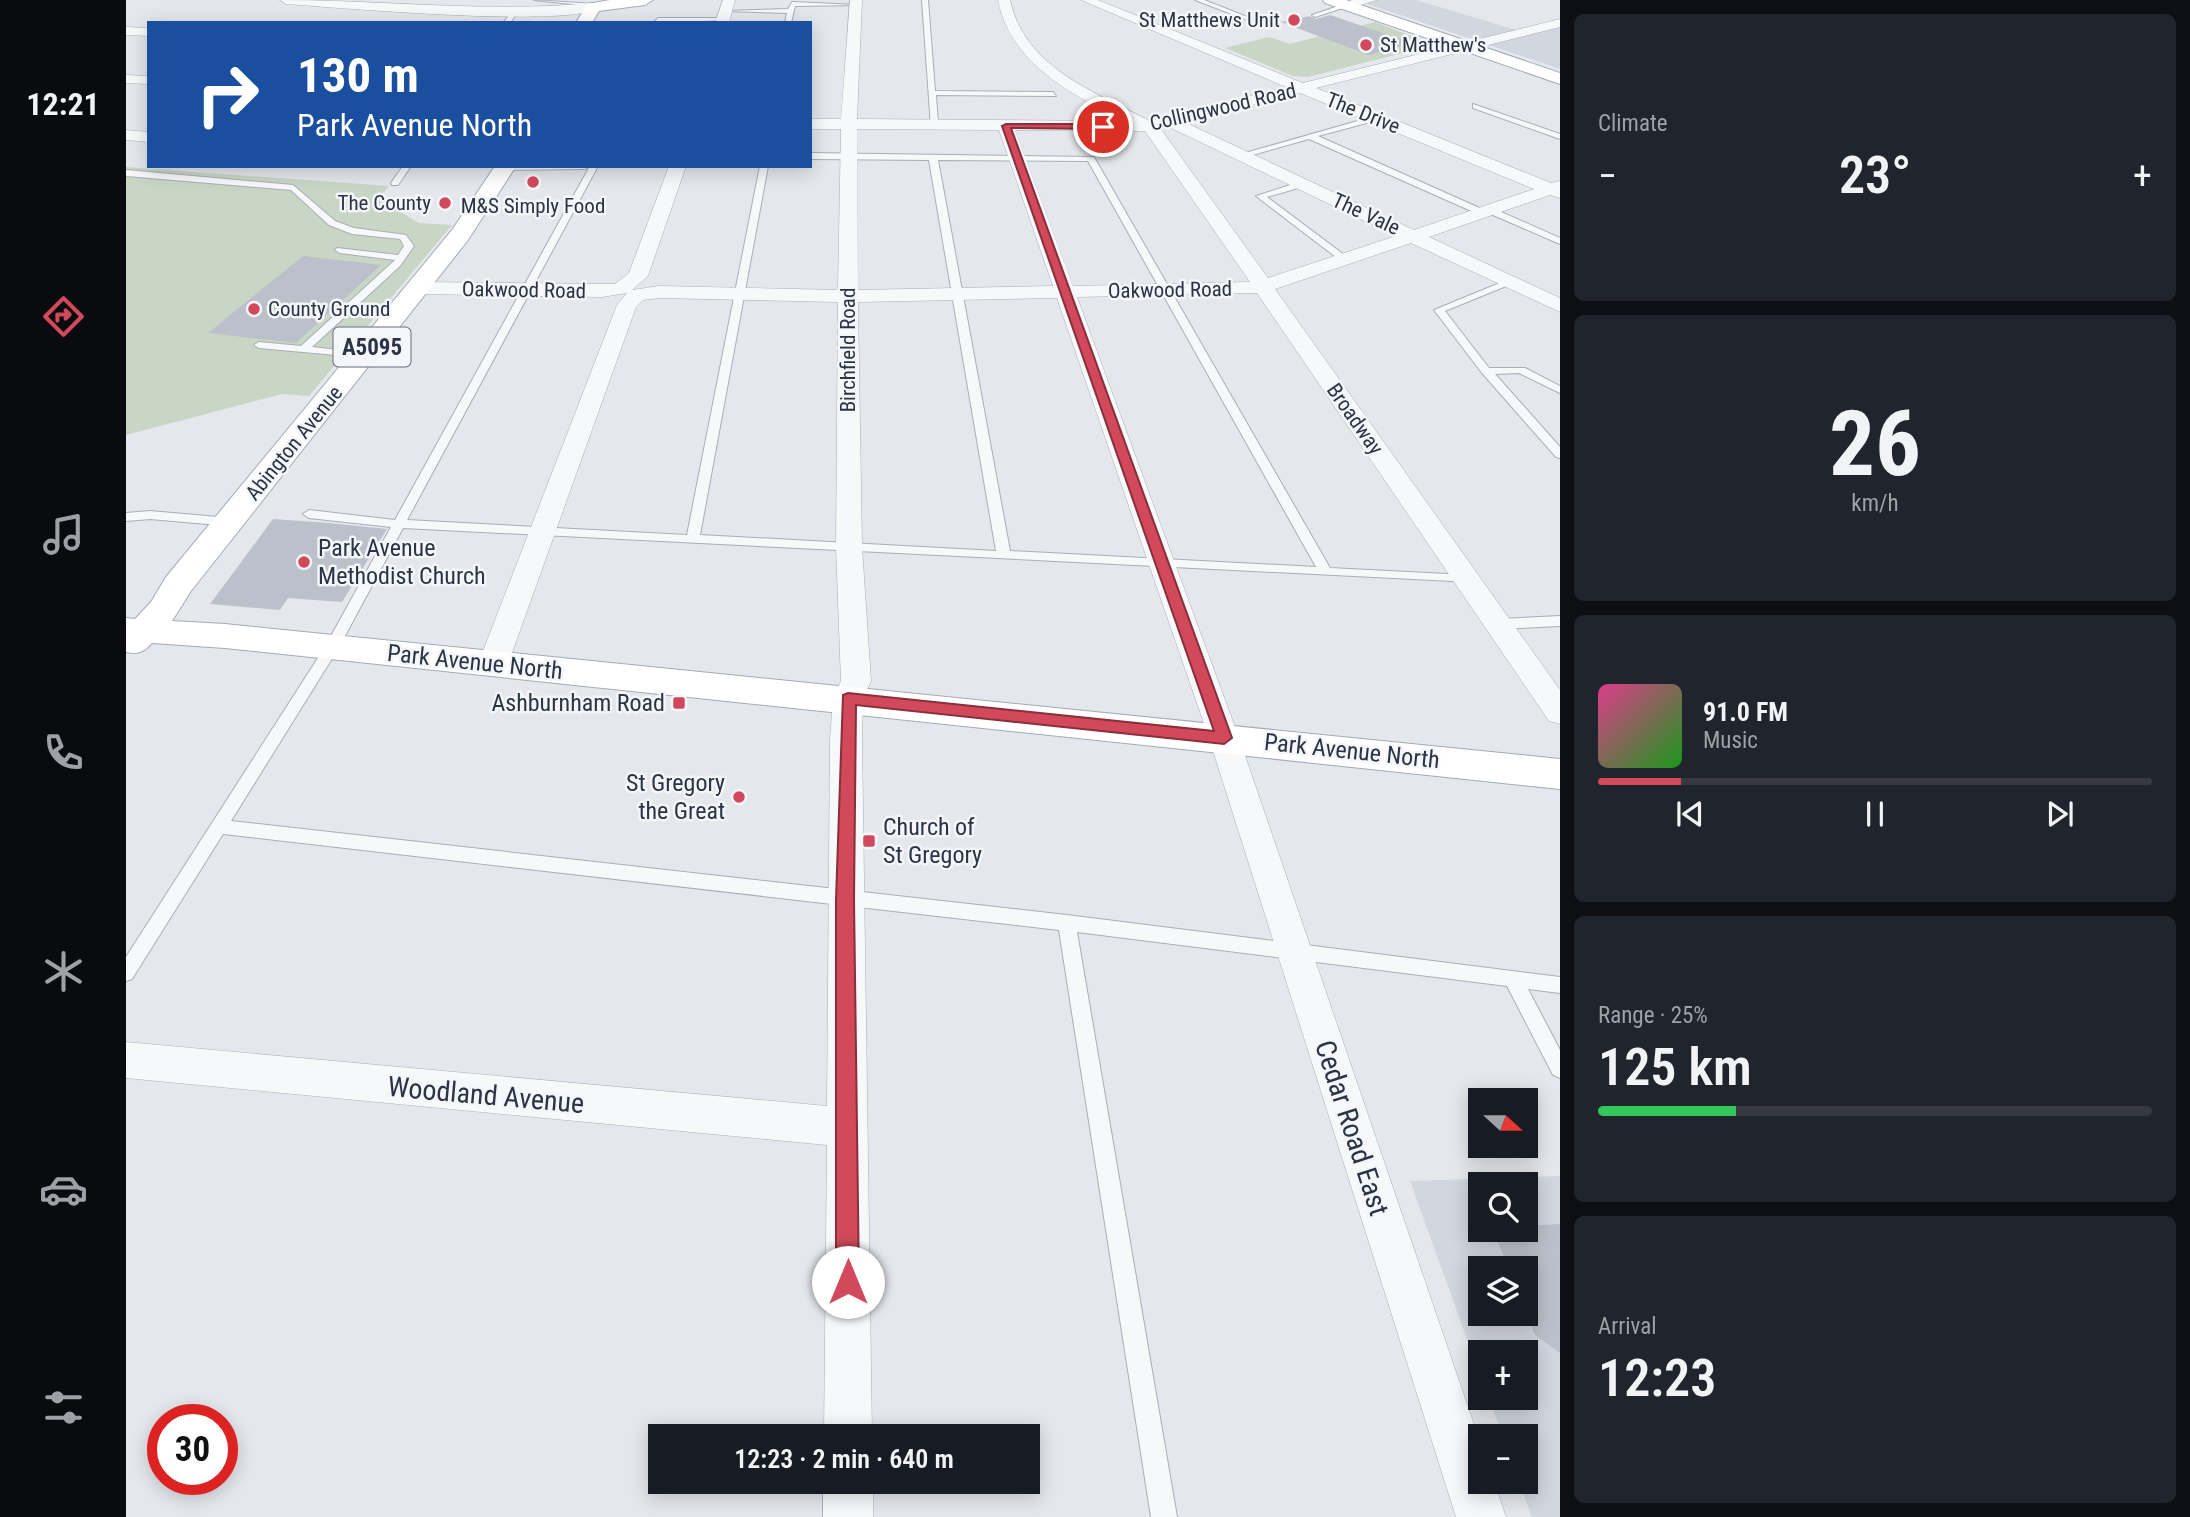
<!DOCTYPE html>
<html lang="en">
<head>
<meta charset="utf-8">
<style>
  :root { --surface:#171b24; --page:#20242c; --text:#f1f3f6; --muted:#9ea1a6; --line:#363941; --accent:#d1495b }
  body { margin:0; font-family:"Roboto Condensed",sans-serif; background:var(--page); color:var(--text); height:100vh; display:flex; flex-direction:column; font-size:26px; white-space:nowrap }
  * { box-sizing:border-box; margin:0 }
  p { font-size:23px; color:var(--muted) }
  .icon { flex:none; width:38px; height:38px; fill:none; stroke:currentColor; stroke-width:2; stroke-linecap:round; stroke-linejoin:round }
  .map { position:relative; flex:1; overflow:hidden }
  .drawer { display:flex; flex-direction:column; gap:14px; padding:14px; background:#0d0f14; width:630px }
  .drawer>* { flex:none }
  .banner { position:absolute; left:21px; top:21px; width:665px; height:147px; border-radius:0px; box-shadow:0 4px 18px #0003; background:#1a4fa0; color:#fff; overflow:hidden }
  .needle { width:46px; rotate:111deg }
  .fabs { position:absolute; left:1342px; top:1088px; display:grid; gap:14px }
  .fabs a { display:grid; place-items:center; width:70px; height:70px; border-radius:0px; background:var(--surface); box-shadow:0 4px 18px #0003; font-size:35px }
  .speed { position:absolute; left:21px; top:1404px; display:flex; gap:14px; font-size:35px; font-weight:700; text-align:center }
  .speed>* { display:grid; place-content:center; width:91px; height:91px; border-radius:50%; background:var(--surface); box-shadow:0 4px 18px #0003; line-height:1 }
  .speed .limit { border:10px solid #d22; background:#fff; color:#111 }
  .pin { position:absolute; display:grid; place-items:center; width:60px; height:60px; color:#fff; margin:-30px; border:4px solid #fff; border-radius:50%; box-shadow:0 2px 7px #0007 }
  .me { position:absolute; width:77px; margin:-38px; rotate:0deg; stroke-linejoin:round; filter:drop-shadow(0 0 5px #0008) }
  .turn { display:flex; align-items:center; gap:24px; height:147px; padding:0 35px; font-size:32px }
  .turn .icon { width:91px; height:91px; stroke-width:2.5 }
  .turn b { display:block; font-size:49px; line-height:60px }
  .big { font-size:52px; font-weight:600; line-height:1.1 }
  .drawer .tile { flex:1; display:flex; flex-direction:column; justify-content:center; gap:10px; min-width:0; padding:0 24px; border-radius:10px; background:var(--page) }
  .drawer .dial { align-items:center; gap:0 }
  .dial b { font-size:91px; line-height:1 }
  .song { display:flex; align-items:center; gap:21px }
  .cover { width:84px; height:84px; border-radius:10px; background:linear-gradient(135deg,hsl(330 70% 55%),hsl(120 70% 35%)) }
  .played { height:7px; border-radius:4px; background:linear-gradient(90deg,var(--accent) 15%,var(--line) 15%) }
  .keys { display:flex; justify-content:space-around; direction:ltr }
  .heat { display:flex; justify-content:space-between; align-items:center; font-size:38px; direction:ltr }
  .charge { height:10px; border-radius:5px; background:linear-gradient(90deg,#34c759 25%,var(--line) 0) }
  .trip { position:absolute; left:522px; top:1424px; width:392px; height:70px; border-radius:0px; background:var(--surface); box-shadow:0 4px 18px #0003; font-weight:600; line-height:70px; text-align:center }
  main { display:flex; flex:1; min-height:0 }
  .dock { display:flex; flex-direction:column; width:126px; justify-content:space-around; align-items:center; background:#090b0e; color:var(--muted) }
  .dock .icon { width:49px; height:49px }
  .dock .on { color:var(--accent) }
  .dock b { font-size:32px; color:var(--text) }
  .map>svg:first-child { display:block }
</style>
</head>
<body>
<main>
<nav class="dock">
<b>12:21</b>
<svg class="icon on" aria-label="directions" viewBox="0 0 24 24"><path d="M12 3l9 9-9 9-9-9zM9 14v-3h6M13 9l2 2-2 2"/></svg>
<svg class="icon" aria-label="music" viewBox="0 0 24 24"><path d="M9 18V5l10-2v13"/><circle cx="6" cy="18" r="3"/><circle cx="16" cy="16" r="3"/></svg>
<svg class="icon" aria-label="phone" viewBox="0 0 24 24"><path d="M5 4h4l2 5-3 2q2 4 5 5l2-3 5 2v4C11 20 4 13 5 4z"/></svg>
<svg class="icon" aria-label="climate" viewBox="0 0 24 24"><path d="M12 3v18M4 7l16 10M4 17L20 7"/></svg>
<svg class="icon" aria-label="car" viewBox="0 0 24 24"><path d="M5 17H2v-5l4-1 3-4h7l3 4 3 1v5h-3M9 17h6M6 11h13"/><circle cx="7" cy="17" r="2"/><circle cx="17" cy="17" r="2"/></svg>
<svg class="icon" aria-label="filters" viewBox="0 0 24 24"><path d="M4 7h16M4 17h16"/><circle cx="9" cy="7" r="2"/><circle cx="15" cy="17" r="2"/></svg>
</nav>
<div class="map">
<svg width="1434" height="1517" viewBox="0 0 1434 1517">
  <rect width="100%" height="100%" fill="#e4e7ec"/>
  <g fill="#d2d6de" fill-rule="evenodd">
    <polygon points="1230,0 1290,0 1397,32 1434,27 1434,69"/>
    <path d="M1434,1176v341h-28l-13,-35h7v-45h-23l-14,-39h37v-45h-46v22l-70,-194zM1354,1185h46v45h-46zM1354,1269h46v45h-46z"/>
  </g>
  <g fill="#c9d6c5">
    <polygon points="1249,22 1308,45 1182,77 1167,76 1099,48 1143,37 1164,44"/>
    <polygon points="0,167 263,186 252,198 293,223 326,225 183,396 156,394 0,435"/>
  </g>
  <g fill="#bbc0ca">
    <polygon points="1204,15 1286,43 1243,55 1155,22 1184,16 1190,19"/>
    <polygon points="177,256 255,265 170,343 82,333"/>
    <polygon points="147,519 203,523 261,529 216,602 162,598 154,610 84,604"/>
    <polygon points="1434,1224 1434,1353 1409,1335 1400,1313 1400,1269 1383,1269 1367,1230 1400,1230 1400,1226"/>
  </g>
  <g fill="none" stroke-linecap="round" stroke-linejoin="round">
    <defs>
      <g id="service">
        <polygon points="408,0 468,4 465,6"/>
        <polygon points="796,0 802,0 809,91 927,92 930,96 810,95 812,125 805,127"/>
        <polygon points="1069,0 1078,0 1129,20 1124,21"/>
        <polygon points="666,2 733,5 669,6 665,23 659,23 661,13 597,11 662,9"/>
        <polygon points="1221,3 1223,6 1189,17 1186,15"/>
        <polygon points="387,10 392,11 384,23 377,23"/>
        <polygon points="532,18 597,18 600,20 527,23"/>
        <polygon points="1347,104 1434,134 1434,139 1347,108"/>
        <polygon points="1249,116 1252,120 1192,136 1358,210 1358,214 1352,214 1183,139 1116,158 1112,155"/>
        <path d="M684,153l284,4 236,411 137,7 7,4 -2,3 -1069,-54 -65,121 -107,172 836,94 493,62v16l-32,-4 32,61v28l-7,-3 -46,-89 -430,-54 100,585h-26l-92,-587 -836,-96 -91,145 -6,2v-24l199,-310 66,-120 -82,-9 -6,-4 6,-4 86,10 195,-354h8l-191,354 280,15 73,-369h8l-68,369 296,16 -67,-391 -119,-1zM812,160l150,1 228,406 -306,-16z"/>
        <polygon points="277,166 285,166 272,185 266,185 265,183"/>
        <polygon points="463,166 459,169 379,170 375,167"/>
        <polygon points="0,170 167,185 209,221 228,228 280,235 288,246 274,266 186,347 239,353 243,354 243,358 133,348 128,345 133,342 175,346 269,260 214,253 209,250 211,248 272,255 278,246 274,239 226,234 203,225 165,190 0,176"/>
        <polygon points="1176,181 1180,184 1179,186 1141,197 1221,257 1221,261 1215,261 1130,196"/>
        <polygon points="1360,208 1366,208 1434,238 1434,244 1360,212"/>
        <polygon points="1381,280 1390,282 1319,311 1363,368 1399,368 1434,386 1434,393 1393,373 1369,374 1434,447 1434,458 1430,457 1356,373 1308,310"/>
        <polygon points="24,511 104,518 110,522 104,526 24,519 0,521 0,513"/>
        <polygon points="1434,616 1434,626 1373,629 1366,624 1373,619"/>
      </g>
      <g id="minor">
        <path d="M154,0c105,0 208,13 313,3l7,4c-27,22 -267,0 -314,-3z"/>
        <polygon points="597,0 609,0 603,23 589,23"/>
        <path d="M724,0h12l-5,119 270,2c-55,-25 -117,-58 -129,-121h12c15,68 85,92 140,121l136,-34 -205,-87h17l205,83 257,-64v8l-244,61 235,95 9,-2v17l-10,-3 -121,42 131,61v14l-149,-69 -136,46 285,401v34l-11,-3 -292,-428 -180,4 162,441 241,704v40h14l12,35h-50l-247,-779 -152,-440 -199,4 4,245 9,134 -8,18 -1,41 10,697h-48l3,-292 -701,-67v-36l701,64 3,-366 3,-41 8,-18 -5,-134 2,-245 -179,-4 -16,2 -7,7 -128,357 -5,7 -10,3 -10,-3 -5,-7 139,-359 10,-12 -25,4 -183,-3 -7,-2 -3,-4 3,-4 7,-2 196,2 14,-11 40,-107h17l-38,110 -16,14 27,-4 179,4 3,-161h-31v-10h31zM1174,93l234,96 -120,41 -230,-108zM1041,126l229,110 -128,42 -108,-150zM731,129l142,1 54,156 -195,4zM889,130l130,1 105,151 -177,4z"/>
        <polygon points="1226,0 1251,0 1221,9 1214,5"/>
        <polygon points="0,27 23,28 23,36 0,35"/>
        <polygon points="0,75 23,76 23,84 0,83"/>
        <polygon points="0,130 23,132 23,142 0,140"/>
        <rect x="697" y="1482" width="50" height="35"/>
      </g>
      <g id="primary">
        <polygon points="484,0 527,0 519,5 473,11 466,23 450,23 461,4"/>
        <polygon points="1197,0 1220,0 1434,73 1434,84 1199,3"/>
        <path d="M369,166h21l-48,74 -277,351 -19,30 53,3 1335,135v30l-1335,-141 -73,-5c-8,9 -15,12 -26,9v-34l9,1 16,-17 15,-25 286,-347z"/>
      </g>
    </defs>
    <use href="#service" stroke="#a9aeb7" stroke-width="2"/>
    <use href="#minor" stroke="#a9aeb7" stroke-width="1"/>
    <use href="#primary" stroke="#a3abb8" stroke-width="2"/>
    <use href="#service" fill="#f7f8fa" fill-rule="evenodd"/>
    <use href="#minor" fill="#f7f8fa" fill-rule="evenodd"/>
    <use href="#primary" fill="#fff" fill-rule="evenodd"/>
  </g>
  <polygon fill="#d1495b" stroke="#882f3b" stroke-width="2" points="880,124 977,124 981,127 977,129 885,128 1106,738 1098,744 730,705 728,900 733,1282 729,1290 722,1293 714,1290 710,1282 710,900 717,695 722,693 1088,731 876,126"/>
  <g fill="#d1495b" stroke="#f4f6f9" stroke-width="2.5">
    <circle cx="1168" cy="20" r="7"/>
    <circle cx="1240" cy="45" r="7"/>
    <circle cx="407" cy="182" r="7"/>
    <circle cx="319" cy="203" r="7"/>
    <circle cx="128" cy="309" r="7"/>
    <circle cx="178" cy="562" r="7"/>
    <rect x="546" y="696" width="14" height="14" rx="3.5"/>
    <circle cx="613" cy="797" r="7"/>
    <rect x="736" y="834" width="14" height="14" rx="3.5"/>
  </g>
  <g text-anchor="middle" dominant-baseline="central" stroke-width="5" stroke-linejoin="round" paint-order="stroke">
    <g font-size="21" fill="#2b3445" stroke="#f4f6f9" text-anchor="end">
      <text x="1154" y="20">St Matthews Unit</text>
      <text x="1254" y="45" text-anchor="start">St Matthew's</text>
      <text x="305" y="203">The County</text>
      <text x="407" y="206" text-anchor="middle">M&amp;S Simply Food</text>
      <text x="142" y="309" text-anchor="start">County Ground</text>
    </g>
    <g font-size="21" fill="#2b3445" stroke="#f4f6f9">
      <text transform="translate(1097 107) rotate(-13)">Collingwood Road</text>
      <text transform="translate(1237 113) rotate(22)">The Drive</text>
      <text transform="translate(1240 214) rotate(25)">The Vale</text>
      <text transform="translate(398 290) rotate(1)">Oakwood Road</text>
      <text transform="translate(1044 290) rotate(-1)">Oakwood Road</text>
      <text transform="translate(722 350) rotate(-90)">Birchfield Road</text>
      <text transform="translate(1229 419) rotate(55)">Broadway</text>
      <text transform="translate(168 443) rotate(-51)">Abington Avenue</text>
    </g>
    <rect fill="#f4f6f9" stroke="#676e7b" stroke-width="2" x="207.5" y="327.5" width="77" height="39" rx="5"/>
    <g font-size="23" font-weight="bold" fill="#2b3445">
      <text x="246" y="347">A5095</text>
    </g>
    <g font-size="24" fill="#2b3445" stroke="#f4f6f9" text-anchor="start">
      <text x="192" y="548">Park Avenue<tspan x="192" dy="28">Methodist Church</tspan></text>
      <text x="539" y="703" text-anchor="end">Ashburnham Road</text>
      <text x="599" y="783" text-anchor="end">St Gregory<tspan x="599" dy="28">the Great</tspan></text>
      <text x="757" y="827">Church of<tspan x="757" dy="28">St Gregory</tspan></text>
    </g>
    <g font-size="24" fill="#2b3445" stroke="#f4f6f9">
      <text transform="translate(349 662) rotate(6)">Park Avenue North</text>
      <text transform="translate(1226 751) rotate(6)">Park Avenue North</text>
    </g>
    <g font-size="28" fill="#2b3445" stroke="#f4f6f9">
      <text transform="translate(360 1095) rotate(5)">Woodland Avenue</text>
      <text transform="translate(1226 1128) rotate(72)">Cedar Road East</text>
    </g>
  </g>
</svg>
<div class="fabs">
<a><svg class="needle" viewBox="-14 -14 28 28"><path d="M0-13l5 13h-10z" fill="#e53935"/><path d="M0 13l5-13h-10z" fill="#9ea1a6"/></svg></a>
<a><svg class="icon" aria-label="search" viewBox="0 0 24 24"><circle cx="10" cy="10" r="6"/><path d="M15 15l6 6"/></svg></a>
<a><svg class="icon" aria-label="layers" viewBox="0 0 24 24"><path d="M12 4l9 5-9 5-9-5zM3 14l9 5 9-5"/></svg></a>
<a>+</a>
<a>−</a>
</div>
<div class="speed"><div class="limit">30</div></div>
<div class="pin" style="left:977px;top:127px;background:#d93025"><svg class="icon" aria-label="arrive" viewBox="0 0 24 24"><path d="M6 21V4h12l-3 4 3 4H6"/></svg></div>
<svg class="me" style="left:722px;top:1282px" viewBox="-20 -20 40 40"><circle r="19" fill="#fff"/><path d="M0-13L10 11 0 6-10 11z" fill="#d1495b"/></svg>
<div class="trip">12:23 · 2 min · 640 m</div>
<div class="banner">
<div class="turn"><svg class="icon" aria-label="right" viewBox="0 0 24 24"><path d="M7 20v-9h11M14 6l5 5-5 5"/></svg><div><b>130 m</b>Park Avenue North</div></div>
</div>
</div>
<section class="drawer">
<div class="tile"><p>Climate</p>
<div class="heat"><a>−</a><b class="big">23°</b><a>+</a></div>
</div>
<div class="tile dial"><b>26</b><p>km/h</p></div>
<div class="tile">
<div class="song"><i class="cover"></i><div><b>91.0 FM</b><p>Music</p></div></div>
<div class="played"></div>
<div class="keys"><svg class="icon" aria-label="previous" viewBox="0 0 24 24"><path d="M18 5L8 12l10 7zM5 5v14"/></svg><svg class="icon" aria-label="pause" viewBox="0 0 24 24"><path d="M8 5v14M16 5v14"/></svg><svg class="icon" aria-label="next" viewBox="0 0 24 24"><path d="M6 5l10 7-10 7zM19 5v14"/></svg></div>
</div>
<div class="tile"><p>Range · 25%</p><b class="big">125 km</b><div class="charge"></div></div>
<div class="tile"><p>Arrival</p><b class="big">12:23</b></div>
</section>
</main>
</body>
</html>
